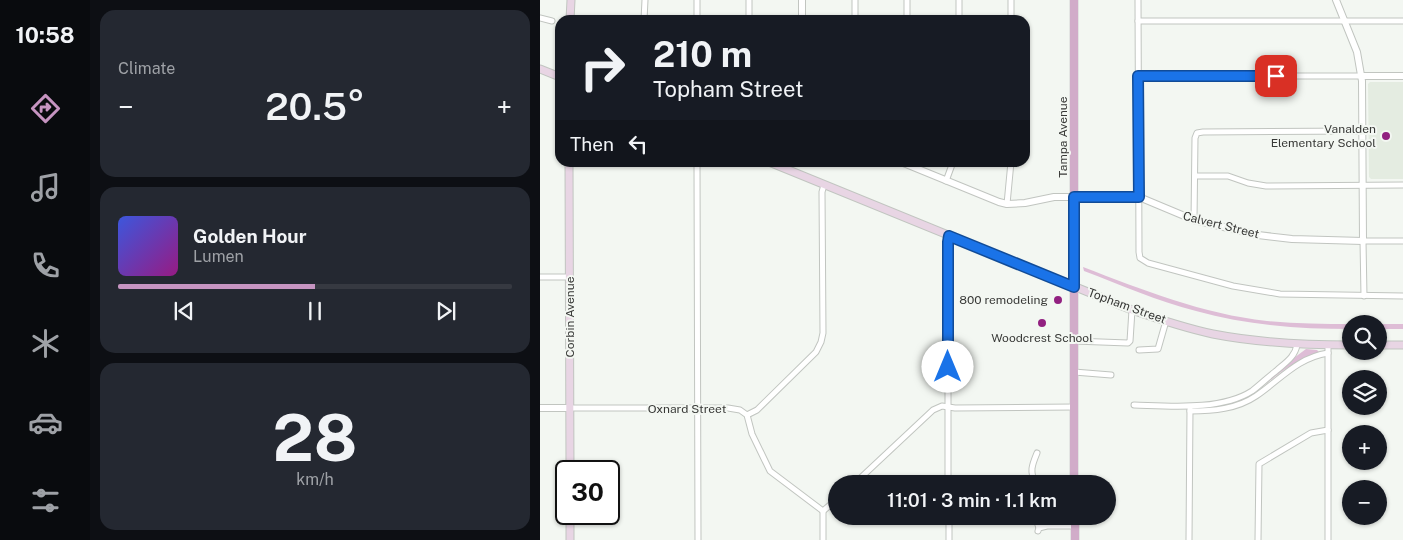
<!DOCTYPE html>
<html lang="en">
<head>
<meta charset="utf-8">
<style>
  :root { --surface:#171b24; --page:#242831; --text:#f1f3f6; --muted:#9ea1a6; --line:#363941; --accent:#c694c1 }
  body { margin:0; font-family:"Public Sans",sans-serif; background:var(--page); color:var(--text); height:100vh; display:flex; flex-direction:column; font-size:19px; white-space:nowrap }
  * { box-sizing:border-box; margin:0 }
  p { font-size:16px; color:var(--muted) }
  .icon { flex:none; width:28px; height:28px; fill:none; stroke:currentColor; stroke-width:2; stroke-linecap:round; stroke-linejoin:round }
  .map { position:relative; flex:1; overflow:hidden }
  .side { display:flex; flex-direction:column; gap:10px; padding:10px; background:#0d0f14; width:450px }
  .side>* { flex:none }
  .hud { position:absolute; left:15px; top:15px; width:475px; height:152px; border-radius:15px; box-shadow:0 1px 4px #0004; background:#171b24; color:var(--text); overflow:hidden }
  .controls { position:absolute; left:802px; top:315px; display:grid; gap:10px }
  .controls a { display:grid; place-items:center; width:45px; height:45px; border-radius:50%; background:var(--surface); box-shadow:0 1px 4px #0004; font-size:25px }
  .speed { position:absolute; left:15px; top:460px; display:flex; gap:10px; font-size:25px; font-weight:700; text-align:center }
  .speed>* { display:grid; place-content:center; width:65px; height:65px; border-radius:50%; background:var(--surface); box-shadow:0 1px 4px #0004; line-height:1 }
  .speed .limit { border:2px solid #111; border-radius:8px; background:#fff; color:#111 }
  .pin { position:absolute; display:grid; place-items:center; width:42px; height:42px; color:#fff; margin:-21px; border-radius:10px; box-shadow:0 2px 8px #0006 }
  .me { position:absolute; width:55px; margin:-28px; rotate:0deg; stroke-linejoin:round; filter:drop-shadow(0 0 4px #0008) }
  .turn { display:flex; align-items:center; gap:18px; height:105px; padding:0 15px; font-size:22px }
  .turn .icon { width:65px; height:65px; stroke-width:2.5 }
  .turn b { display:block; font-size:35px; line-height:42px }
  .then { display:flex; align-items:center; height:48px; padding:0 15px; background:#0003; gap:10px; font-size:19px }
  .big { font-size:38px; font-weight:600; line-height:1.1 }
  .side .card { flex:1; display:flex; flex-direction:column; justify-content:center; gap:8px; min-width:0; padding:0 18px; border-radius:15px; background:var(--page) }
  .side .dial { align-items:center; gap:0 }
  .dial b { font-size:65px; line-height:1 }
  .song { display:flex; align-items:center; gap:15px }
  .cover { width:60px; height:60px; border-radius:8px; background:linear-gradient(135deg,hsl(230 70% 55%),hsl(310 70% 35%)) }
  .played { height:5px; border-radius:2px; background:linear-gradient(90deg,var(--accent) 50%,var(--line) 50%) }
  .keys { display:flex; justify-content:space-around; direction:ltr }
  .heat { display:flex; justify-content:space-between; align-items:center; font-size:28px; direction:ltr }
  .trip { position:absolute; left:288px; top:475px; width:288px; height:50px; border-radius:25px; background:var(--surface); box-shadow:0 1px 4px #0004; font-weight:600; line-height:50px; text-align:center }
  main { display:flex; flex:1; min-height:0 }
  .dock { display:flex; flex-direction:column; width:90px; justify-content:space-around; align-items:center; background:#090b0e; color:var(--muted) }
  .dock .icon { width:35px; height:35px }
  .dock .on { color:var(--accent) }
  .dock b { font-size:22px; color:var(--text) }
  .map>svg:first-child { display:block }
</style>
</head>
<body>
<main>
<nav class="dock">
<b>10:58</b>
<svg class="icon on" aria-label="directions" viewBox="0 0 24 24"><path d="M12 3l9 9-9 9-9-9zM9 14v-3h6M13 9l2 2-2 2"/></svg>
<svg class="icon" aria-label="music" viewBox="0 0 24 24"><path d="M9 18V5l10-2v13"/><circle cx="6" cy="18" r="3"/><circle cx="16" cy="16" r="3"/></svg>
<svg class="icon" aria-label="phone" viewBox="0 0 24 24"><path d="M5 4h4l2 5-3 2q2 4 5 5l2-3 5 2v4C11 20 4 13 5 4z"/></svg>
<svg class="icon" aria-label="climate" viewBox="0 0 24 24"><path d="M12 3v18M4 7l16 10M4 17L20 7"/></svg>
<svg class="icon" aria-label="car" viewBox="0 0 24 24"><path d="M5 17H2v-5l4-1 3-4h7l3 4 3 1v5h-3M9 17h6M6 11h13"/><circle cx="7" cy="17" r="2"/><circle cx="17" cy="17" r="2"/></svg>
<svg class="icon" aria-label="filters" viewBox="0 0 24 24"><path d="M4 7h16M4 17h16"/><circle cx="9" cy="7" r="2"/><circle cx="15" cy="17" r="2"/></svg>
</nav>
<section class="side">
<div class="card"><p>Climate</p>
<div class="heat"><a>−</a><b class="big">20.5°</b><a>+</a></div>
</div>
<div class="card">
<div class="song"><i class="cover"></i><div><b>Golden Hour</b><p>Lumen</p></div></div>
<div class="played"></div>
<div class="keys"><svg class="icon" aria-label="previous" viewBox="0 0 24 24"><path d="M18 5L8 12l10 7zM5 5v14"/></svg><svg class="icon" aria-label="pause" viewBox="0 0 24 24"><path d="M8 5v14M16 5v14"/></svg><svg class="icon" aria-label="next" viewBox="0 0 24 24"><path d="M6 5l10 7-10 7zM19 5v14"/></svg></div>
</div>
<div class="card dial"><b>28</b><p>km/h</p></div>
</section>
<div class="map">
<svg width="863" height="540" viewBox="0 0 863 540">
  <rect width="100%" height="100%" fill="#f3f7f2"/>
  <polygon fill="#e4ece1" points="830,82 863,82 863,179 831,179 829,177 828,84"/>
  <g fill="#debdd6">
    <path d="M543,267c60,23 120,47 184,54 28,3 56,3 84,3v5c-52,0 -105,-4 -155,-18 -39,-10 -75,-26 -112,-40z"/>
    <polygon points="820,324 863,324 863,329 839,329 839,324"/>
    <path d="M766,349l11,1 2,2c-10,6 -23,9 -35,18 -34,25 -40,37 -86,39l-1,-2 46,-11z"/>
  </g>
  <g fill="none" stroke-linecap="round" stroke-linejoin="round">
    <defs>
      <g id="minor">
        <polyline points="315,0 315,20"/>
        <polyline points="367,0 367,20"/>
        <polyline points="419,0 419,20"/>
        <polyline points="471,0 471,20"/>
        <polyline points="598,0 599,252 600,258 608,263 693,286 740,294 863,296"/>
        <polyline points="0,18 12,21"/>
        <polyline points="58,20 104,19"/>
        <polyline points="104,20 105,0"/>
        <polyline points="157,20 157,0"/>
        <polyline points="209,20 209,0"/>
        <polyline points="598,21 863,21"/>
        <polyline points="599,76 821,76"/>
        <polyline points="157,162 158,540"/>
        <polyline points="655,176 688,176 708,183 726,186 863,185"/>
        <polyline points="406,181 413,162"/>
        <polyline points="467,204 471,162"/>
        <polyline points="654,220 655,138 657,133 663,132 823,131"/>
        <polyline points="0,277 30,277"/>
        <polyline points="824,296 823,241 863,241"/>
        <polyline points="534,341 588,343 590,341 592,310"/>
        <polyline points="788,345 788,540"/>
        <polyline points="599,350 618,349 626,321"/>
        <polyline points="534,372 571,375"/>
        <path d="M594,405c35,1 87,6 118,-14 8,-6 16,-14 24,-20 9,-8 19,-14 21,-26"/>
        <polyline points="30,408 188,408 200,410 207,415 212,434 230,471 283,511"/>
        <path d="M650,411c23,0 47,-2 66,-15 25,-17 41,-38 72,-43"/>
        <polyline points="207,415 217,410 276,352 281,342 283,333 282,192 284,185"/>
        <polyline points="314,484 393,410 402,406 415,408 534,407"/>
        <polyline points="408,484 408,242 409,236"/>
        <path d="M496,484c-7,-12 -4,-19 1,-31"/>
        <polyline points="566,509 570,509"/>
        <polyline points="283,511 296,500"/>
        <polyline points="409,516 409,540"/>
        <polyline points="495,516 499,528"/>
        <polyline points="498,531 499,528 507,526 535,526"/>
        <polyline points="283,540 283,511"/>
        <polyline points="649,540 650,409"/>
        <polyline points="718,540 719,464 771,433 788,430"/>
      </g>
      <g id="tertiary">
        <polyline points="262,20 262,0"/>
        <polyline points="821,76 863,76"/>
        <polyline points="361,162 459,202 467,204 485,203 514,197 599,197 654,220 718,235 752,239 823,241 822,81 817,52 796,0"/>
        <polyline points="0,408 30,408"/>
      </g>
      <g id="secondary">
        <polyline points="30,20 31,0"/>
        <polyline points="0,69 20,77"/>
        <polyline points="29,162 30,471"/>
        <path d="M229,162l363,148c26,9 53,18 81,24 46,9 92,11 138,11"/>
        <polyline points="839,345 863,345"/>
        <polyline points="30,514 30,540"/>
      </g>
      <g id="primary">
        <polyline points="534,0 534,484"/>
        <polyline points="535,516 535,540"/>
      </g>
    </defs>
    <use href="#minor" stroke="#c1c5c0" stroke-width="7"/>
    <use href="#tertiary" stroke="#c1c5c0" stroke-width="8"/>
    <use href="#secondary" stroke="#c1c5c0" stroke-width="9"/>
    <use href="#primary" stroke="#d3d3d3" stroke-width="9"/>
    <use href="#minor" stroke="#fff" stroke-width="5"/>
    <use href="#tertiary" stroke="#fff" stroke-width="6"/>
    <use href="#secondary" stroke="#e8d5e4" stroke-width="7"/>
    <use href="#primary" stroke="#d1acc9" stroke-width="8"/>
  </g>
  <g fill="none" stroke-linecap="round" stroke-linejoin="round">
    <defs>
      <polyline id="route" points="408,367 408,242 409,236 534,287 534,197 599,197 598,76 736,76"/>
    </defs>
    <use href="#route" stroke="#114b97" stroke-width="12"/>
    <use href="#route" stroke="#1a73e8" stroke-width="9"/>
  </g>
  <g fill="#922181" stroke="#f3f7f2" stroke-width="2">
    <circle cx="846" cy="136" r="5"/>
    <circle cx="518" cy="300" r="5"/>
    <circle cx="502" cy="323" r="5"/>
  </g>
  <g text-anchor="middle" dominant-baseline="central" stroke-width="4" stroke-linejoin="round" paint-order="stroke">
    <g font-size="12" fill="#383937" stroke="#f3f7f2" text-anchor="end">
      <text x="836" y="129">Vanalden<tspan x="836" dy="14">Elementary School</tspan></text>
      <text x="508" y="300">800 remodeling</text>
      <text x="502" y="338" text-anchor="middle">Woodcrest School</text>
    </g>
    <g font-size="12" fill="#383937" stroke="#f3f7f2">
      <text transform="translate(523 137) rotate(-90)">Tampa Avenue</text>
      <text transform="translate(681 225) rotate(14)">Calvert Street</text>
      <text transform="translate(587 306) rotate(20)">Topham Street</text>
      <text transform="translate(30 317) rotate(-90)">Corbin Avenue</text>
      <text x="147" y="409">Oxnard Street</text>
    </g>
  </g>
</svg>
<div class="controls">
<a><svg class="icon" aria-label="search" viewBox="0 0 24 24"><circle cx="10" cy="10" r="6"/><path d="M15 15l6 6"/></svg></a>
<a><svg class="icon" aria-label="layers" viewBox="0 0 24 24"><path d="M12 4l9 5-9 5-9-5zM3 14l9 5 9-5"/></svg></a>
<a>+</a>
<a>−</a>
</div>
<div class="speed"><div class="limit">30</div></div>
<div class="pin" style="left:736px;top:76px;background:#d93025"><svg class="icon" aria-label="arrive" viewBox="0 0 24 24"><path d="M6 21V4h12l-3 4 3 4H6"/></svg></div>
<svg class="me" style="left:408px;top:367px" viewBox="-20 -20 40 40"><circle r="19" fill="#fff"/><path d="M0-13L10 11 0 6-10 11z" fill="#1a73e8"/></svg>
<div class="trip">11:01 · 3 min · 1.1 km</div>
<div class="hud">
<div class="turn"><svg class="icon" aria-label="right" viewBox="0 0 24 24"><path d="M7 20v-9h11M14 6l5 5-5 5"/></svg><div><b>210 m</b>Topham Street</div></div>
<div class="then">Then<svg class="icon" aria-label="left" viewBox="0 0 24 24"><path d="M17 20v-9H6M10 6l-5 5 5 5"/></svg></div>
</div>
</div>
</main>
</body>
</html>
